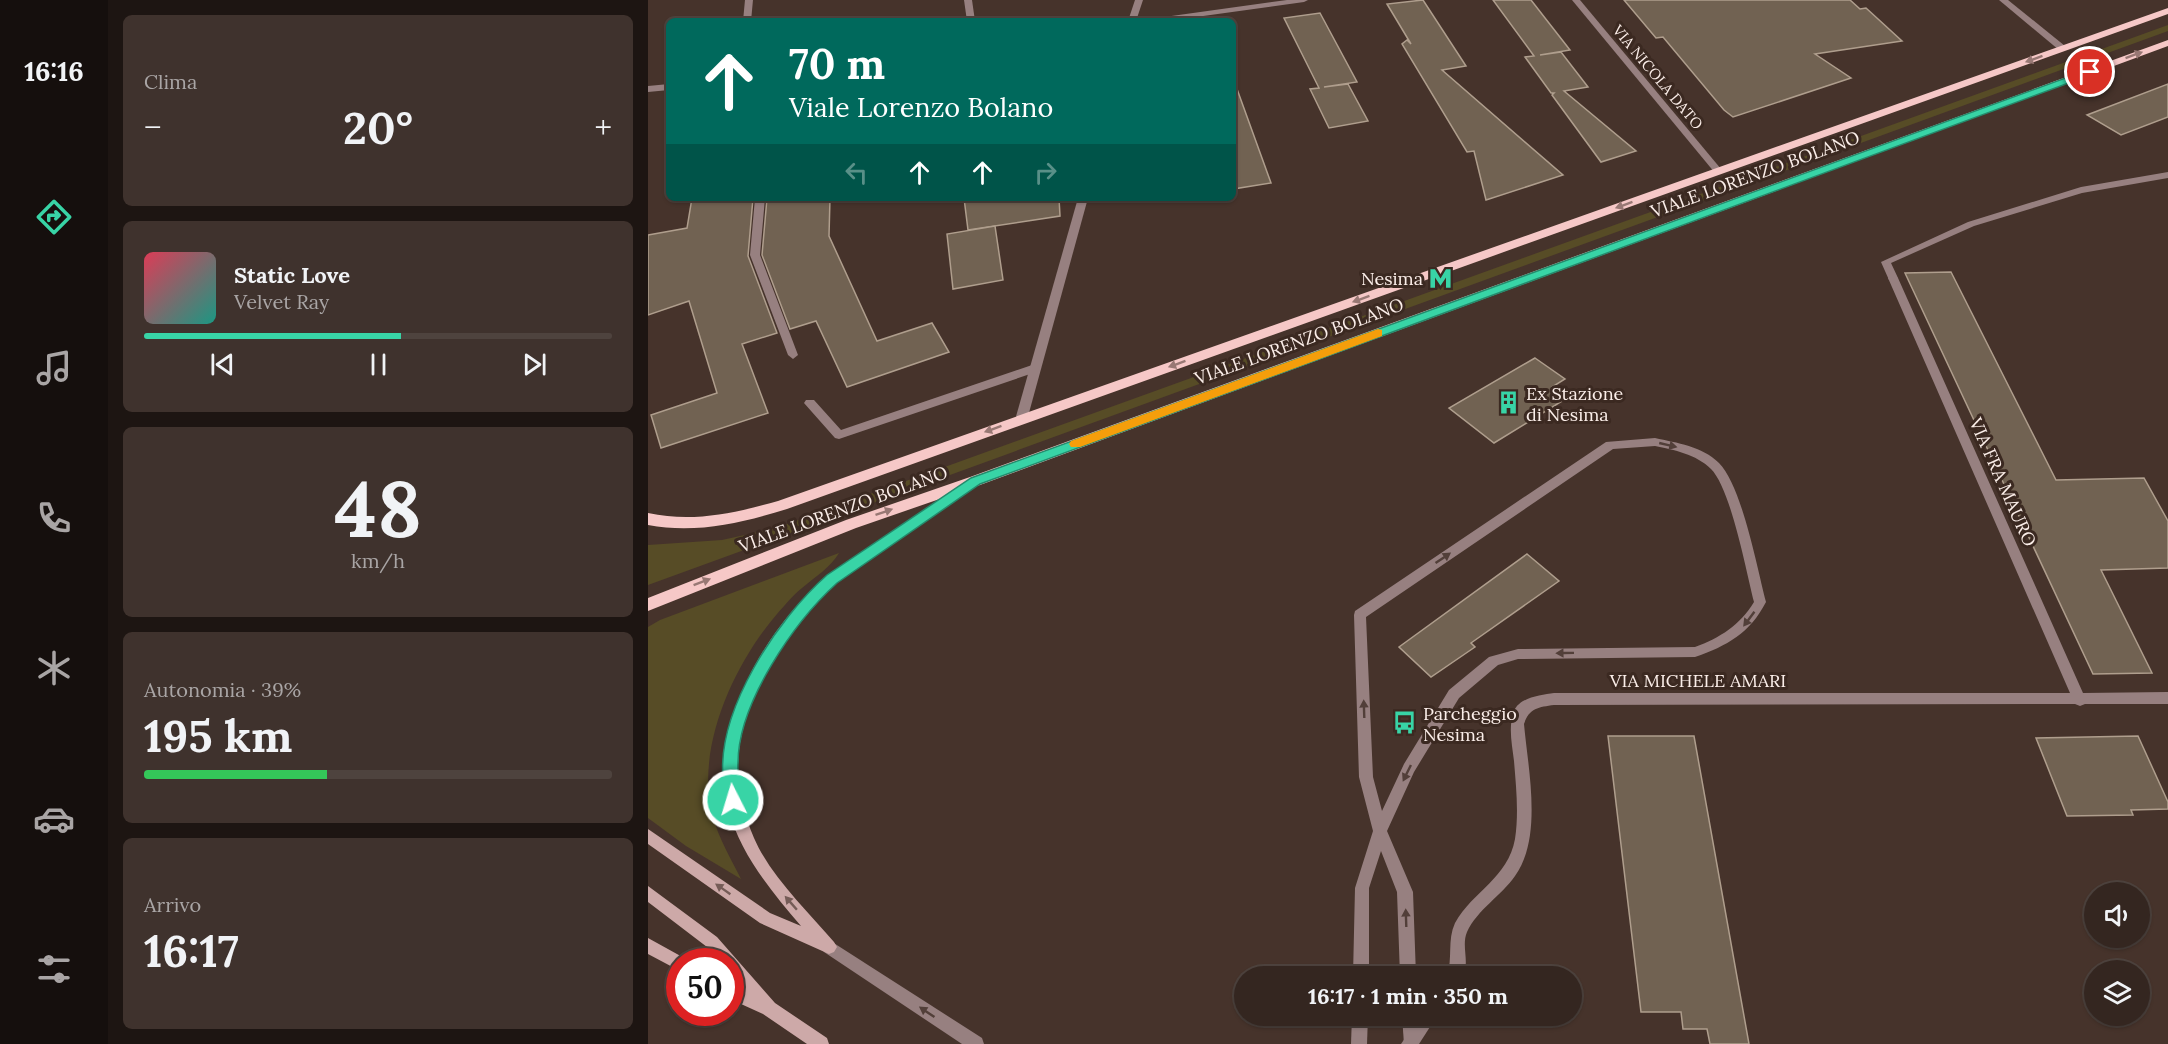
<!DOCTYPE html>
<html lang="it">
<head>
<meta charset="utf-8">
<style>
  :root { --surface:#342620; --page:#3f322d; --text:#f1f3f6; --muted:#a9a5a5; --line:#4e433e; --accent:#38d4a6 }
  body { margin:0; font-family:Lora,serif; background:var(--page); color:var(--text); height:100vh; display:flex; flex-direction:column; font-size:22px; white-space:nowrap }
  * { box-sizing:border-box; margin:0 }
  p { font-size:20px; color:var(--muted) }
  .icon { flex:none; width:33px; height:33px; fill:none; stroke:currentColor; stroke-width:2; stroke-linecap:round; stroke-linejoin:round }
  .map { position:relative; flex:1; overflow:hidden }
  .details { display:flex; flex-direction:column; gap:15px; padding:15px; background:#1d1512; width:540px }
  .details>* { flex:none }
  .hud { position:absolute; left:18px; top:18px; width:570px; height:183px; border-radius:9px; box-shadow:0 2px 4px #0004,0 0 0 2px var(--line); background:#00695c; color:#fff; overflow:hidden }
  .buttons { position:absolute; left:1436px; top:882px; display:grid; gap:12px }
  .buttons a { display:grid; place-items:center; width:66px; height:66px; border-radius:50%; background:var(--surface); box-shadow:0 2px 4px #0004,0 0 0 2px var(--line); font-size:30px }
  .speed { position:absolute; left:18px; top:948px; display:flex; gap:12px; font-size:30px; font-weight:700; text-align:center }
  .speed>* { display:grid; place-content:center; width:78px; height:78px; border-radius:50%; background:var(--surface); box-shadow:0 2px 4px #0004,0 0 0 2px var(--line); line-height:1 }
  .speed .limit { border:9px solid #d22; background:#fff; color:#111 }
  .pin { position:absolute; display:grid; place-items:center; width:51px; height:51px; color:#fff; margin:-26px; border:3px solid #fff; border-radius:50%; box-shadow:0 2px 6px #0007 }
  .me { position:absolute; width:66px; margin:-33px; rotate:355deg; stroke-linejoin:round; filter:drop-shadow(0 0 4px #0008) }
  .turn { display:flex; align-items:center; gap:21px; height:126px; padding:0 24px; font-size:27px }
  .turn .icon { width:78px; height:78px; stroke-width:2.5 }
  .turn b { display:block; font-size:42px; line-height:51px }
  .lanes { display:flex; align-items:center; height:57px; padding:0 24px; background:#0003; justify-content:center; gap:30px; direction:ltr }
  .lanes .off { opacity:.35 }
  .big { font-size:45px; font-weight:800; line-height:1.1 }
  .details .widget { flex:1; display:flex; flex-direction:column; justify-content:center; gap:9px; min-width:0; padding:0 21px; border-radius:9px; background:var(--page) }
  .details .dial { align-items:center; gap:0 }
  .dial b { font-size:78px; line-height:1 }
  .song { display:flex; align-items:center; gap:18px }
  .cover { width:72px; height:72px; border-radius:9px; background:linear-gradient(135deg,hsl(350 70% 55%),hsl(170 70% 35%)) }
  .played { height:6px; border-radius:3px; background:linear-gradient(90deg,var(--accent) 55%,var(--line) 55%) }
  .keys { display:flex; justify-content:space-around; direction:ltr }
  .heat { display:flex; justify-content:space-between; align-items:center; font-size:33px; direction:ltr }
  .charge { height:9px; border-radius:4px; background:linear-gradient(90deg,#34c759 39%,var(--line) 0) }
  .trip { position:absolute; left:586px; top:966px; width:348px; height:60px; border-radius:30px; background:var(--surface); box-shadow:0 2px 4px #0004,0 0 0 2px var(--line); font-weight:800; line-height:60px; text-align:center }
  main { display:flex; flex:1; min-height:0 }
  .tab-bar { display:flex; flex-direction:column; width:108px; justify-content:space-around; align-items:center; background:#150f0d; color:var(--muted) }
  .tab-bar .icon { width:42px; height:42px }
  .tab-bar .on { color:var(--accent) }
  .tab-bar b { font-size:27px; color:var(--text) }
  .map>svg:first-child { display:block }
</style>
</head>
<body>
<main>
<nav class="tab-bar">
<b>16:16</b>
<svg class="icon on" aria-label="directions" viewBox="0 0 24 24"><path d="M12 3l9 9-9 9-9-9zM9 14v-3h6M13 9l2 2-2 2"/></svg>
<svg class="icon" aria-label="music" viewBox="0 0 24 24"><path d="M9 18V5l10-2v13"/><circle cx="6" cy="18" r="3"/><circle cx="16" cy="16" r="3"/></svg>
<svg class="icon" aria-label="phone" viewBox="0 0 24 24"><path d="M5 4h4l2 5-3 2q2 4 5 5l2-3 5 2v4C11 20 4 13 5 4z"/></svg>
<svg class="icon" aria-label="climate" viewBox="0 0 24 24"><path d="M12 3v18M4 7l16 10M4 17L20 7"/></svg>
<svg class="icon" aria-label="car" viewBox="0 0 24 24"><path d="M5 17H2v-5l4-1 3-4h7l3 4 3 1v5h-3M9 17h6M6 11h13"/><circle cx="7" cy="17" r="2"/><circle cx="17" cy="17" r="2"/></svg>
<svg class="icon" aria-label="filters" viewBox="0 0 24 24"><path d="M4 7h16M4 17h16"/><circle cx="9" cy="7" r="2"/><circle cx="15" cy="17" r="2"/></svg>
</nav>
<section class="details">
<div class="widget"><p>Clima</p>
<div class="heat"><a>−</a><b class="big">20°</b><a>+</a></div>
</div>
<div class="widget">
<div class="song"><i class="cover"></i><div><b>Static Love</b><p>Velvet Ray</p></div></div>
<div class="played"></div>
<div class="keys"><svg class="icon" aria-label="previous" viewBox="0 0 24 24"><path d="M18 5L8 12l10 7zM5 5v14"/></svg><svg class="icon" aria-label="pause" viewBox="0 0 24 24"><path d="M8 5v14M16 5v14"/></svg><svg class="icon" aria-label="next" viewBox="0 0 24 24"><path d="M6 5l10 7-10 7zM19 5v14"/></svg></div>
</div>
<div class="widget dial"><b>48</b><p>km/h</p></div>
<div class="widget"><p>Autonomia · 39%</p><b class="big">195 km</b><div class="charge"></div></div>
<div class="widget"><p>Arrivo</p><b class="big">16:17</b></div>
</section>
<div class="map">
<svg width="1520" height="1044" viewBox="0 0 1520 1044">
  <rect width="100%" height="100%" fill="#46332b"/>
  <g fill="#574c26">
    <polygon points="1520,25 1520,31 0,585 0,545 74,540 128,528"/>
    <path d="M191,553c-8,14 -24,24 -37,35 -9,7 -17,17 -25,26 -43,50 -83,136 -64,203 6,22 18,42 28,62l-55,-33 -38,-28v-191l12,-7z"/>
  </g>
  <g fill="#716252" stroke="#af9e8d" stroke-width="1.5">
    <polygon points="775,0 818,66 794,70 915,175 838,200 826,151 819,152 754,44 759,40 763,44 739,4"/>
    <polygon points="845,0 883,0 922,50 892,55 913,52 940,87 916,91 988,151 953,162 904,95 906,93 903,93 877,57 886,56"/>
    <polygon points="976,0 1202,0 1212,9 1218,8 1254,41 1167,54 1203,78 1085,117 1076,110 1015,37 1008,38"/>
    <polygon points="672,13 709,82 676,87 700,84 720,121 681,128 662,89 671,88 636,18"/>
    <polygon points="1520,84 1520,117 1473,135 1439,115"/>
    <polygon points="585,89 589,89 623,183 585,189"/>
    <polygon points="44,198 105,198 100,256 129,333 94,344 120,413 13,448 3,415 69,393 41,301 0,315 0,235 39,228"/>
    <polygon points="119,198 182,198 181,236 229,341 284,323 301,352 199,387 168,321 142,329 114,255"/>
    <polygon points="316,198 411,198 412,216 320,230"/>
    <polygon points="347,226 355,280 305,289 299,234"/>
    <polygon points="1303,272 1408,480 1496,478 1520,521 1520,568 1453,570 1504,673 1445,674 1257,273"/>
    <polygon points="887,358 917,379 904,387 919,398 846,443 801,408"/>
    <polygon points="879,554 911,581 823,643 827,647 783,677 751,647"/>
    <polygon points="960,736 1046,736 1101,1044 1062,1044 1059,1029 1035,1029 1033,1012 993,1012"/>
    <polygon points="1490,736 1520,802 1520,809 1483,810 1485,815 1419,816 1388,738"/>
  </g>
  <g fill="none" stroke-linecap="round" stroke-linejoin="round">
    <g fill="#978080" fill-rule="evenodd">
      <polygon points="97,0 105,0 103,21 95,21"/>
      <polygon points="1520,172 1520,178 1434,193 1326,226 1243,263 1250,278 1249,280 1241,280 1233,262 1320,222 1433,187"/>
      <polygon points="387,364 392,368 391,371 191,439 187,438 156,403 158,400 166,400 193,430"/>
      <path d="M1007,438c22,5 47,8 64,25 23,23 38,105 47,139 -16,31 -39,44 -71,55l-177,2 -20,6 -39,33 -45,74 -27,59 26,61 3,84h-16l-3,-84 -16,-41 -12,37v88h-16l2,-88 18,-57 -14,-54 -5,-162 1,-4 251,-169zM1007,446c19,4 41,8 56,23 20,20 35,102 43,133 -14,23 -34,36 -59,45l-177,2 -29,8 -40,33 -45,74 -22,47 -9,-34 -7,-160 247,-168z"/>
      <polygon points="704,1016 720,1016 719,1044 703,1044"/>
      <polygon points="754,1016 770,1016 770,1044 756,1044"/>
    </g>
    <g fill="#978080" fill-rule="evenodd">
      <polygon points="316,0 324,0 327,21 319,21"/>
      <polygon points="487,0 495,0 488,21 480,21"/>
      <polygon points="639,0 660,0 656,2 519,21 498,21 502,19"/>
      <polygon points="924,0 932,0 1073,169 1073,173 1067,173"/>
      <polygon points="1351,0 1360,0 1417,46 1417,50 1411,50"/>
      <polygon points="21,84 21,90 0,92 0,86"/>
      <polygon points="107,198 117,198 112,255 150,355 145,359 140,355 102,255"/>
      <polygon points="430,198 440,198 379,420 373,424 367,420"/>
      <path d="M1245,275l5,3 185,415 85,-1v12h-83l-5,2 -5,-2 -521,1c-15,2 -25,3 -30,19 4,45 19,113 -9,152 -13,19 -38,34 -48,56 -6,14 3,30 -4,44h-16c6,-18 0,-36 8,-53 18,-32 53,-45 60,-84 4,-26 1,-53 -1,-78 -2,-17 -6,-34 0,-50 6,-14 27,-16 40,-18h516l-182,-415z"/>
      <polygon points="181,940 334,1038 336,1044 314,1044 176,952 173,947 176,942"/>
      <polygon points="772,1016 789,1016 771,1044 753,1044"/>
    </g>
    <g fill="#cda9a8" fill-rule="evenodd">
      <path d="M323,480l4,1 2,3 -2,3c-31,22 -62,43 -94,65 -15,10 -31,19 -45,31 -50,42 -100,121 -98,189 1,23 7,45 16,66 17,39 53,72 80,104l3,5 -3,5 -5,2 -69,-31 -112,-79v-15l122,84 31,13c-30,-35 -61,-72 -73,-118 -21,-80 39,-183 100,-232 16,-14 35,-24 52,-36 20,-14 40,-27 60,-41 10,-6 20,-16 31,-19z"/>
      <polygon points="0,886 69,937 127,1003 179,1038 181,1044 159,1044 115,1014 82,999 82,983 92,988 82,976 82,962 71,962 59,947 0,902"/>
      <polygon points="0,938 38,959 39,962 32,962 32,971 0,954"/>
    </g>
    <g fill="#f6c8c7" fill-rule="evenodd">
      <path d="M1520,8v6l-1381,495c-46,14 -91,25 -139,16v-12c45,10 87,0 130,-12z"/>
      <polygon points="1520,40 1520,46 332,485 208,528 0,611 0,598 198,520 322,477"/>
    </g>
  </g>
  <defs><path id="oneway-solid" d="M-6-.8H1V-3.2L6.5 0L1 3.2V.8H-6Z" transform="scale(1.5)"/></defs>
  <g fill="#987874">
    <use href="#oneway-solid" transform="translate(1486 55) rotate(-20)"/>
    <use href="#oneway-solid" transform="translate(1386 59) rotate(160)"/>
    <use href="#oneway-solid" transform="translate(976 205) rotate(160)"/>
    <use href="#oneway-solid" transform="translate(713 299) rotate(160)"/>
    <use href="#oneway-solid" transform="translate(529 364) rotate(160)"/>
    <use href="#oneway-solid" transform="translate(345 429) rotate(160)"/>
    <use href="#oneway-solid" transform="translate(236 512) rotate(-19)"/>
    <use href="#oneway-solid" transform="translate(54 582) rotate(-21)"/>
  </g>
  <g fill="#523f39">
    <use href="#oneway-solid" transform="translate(1020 445) rotate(13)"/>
    <use href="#oneway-solid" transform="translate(795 558) rotate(-34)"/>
    <use href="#oneway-solid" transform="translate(1101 619) rotate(127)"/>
    <use href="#oneway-solid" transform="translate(917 653) rotate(179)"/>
    <use href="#oneway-solid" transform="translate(716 709) rotate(-92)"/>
    <use href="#oneway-solid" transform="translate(759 773) rotate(116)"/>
    <use href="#oneway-solid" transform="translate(758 918) rotate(-92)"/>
    <use href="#oneway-solid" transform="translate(279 1012) rotate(-146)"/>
  </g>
  <g fill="#755c57">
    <use href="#oneway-solid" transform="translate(75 889) rotate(-145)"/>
    <use href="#oneway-solid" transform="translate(143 903) rotate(-131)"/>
  </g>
  <path fill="#38d4a6" stroke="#248a6c" stroke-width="1.5" d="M1442,69l5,3 -2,2 -1113,410 -143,99c-43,39 -99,120 -99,180 -1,12 2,25 3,37l-2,5 -6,2 -6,-2c-4,-8 -3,-18 -4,-27 -6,-68 54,-159 104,-203l144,-97z"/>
  <polygon fill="#f59e0b" points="730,329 734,330 734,336 432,447 423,447 421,444 423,441"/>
  <defs>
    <symbol id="metro-bare" viewBox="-9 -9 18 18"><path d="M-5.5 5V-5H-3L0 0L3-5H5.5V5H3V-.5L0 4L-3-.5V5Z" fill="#38d4a6" stroke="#3b2921" stroke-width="2.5" paint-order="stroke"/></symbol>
    <symbol id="building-bare" viewBox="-9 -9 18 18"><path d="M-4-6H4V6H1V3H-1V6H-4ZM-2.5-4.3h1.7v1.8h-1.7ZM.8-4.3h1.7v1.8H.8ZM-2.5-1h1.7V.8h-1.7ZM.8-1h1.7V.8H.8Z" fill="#38d4a6" stroke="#3b2921" stroke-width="2.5" paint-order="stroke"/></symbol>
    <symbol id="bus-bare" viewBox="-9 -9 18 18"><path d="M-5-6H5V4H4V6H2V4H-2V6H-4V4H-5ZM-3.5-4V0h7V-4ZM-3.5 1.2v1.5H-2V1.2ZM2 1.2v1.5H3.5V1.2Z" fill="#38d4a6" stroke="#3b2921" stroke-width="2.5" paint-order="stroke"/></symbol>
  </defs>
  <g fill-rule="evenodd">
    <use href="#metro-bare" x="776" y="262" width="33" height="33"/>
    <use href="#building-bare" x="844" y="386" width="33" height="33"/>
    <use href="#bus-bare" x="740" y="706" width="33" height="33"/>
  </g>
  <g text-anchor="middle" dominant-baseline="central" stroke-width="6" stroke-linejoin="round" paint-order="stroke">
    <g font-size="15" fill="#fbeee9" stroke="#3b2921">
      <text transform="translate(1010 77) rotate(50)">VIA NICOLA DATO</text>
    </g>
    <g font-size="18" fill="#fbeee9" stroke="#3b2921">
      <text transform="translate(1107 174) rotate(-20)">VIALE LORENZO BOLANO</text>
      <text transform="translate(651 341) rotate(-20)">VIALE LORENZO BOLANO</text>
      <text transform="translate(1355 482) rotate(66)">VIA FRA MAURO</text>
      <text transform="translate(195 509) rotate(-20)">VIALE LORENZO BOLANO</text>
      <text x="1050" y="680">VIA MICHELE AMARI</text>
    </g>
    <g font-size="18" fill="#fbeee9" stroke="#3b2921" text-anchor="start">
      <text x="775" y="278" text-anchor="end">Nesima</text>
      <text x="878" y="393">Ex Stazione<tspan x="878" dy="21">di Nesima</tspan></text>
      <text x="775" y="713">Parcheggio<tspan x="775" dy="21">Nesima</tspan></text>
    </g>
  </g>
</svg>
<div class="buttons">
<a><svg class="icon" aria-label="sound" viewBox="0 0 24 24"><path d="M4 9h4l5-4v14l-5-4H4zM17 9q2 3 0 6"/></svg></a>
<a><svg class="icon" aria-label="layers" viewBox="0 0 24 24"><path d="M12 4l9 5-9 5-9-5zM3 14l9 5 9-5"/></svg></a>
</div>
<div class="speed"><div class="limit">50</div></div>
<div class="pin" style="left:1442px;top:72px;background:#d93025"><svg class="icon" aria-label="arrive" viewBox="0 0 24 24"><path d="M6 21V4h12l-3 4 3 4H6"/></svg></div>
<svg class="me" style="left:85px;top:800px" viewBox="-20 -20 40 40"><circle r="17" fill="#38d4a6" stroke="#fff" stroke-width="3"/><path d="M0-11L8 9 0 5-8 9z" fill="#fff"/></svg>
<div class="trip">16:17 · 1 min · 350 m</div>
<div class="hud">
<div class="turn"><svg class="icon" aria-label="ahead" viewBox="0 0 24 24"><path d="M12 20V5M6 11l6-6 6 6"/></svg><div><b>70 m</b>Viale Lorenzo Bolano</div></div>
<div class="lanes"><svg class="icon off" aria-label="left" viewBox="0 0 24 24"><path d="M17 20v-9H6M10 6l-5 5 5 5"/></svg><svg class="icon" aria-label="ahead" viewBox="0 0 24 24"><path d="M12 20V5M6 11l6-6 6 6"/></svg><svg class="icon" aria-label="ahead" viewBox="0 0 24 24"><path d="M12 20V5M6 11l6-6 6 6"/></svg><svg class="icon off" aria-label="right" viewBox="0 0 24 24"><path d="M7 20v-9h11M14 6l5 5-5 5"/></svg></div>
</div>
</div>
</main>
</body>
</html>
